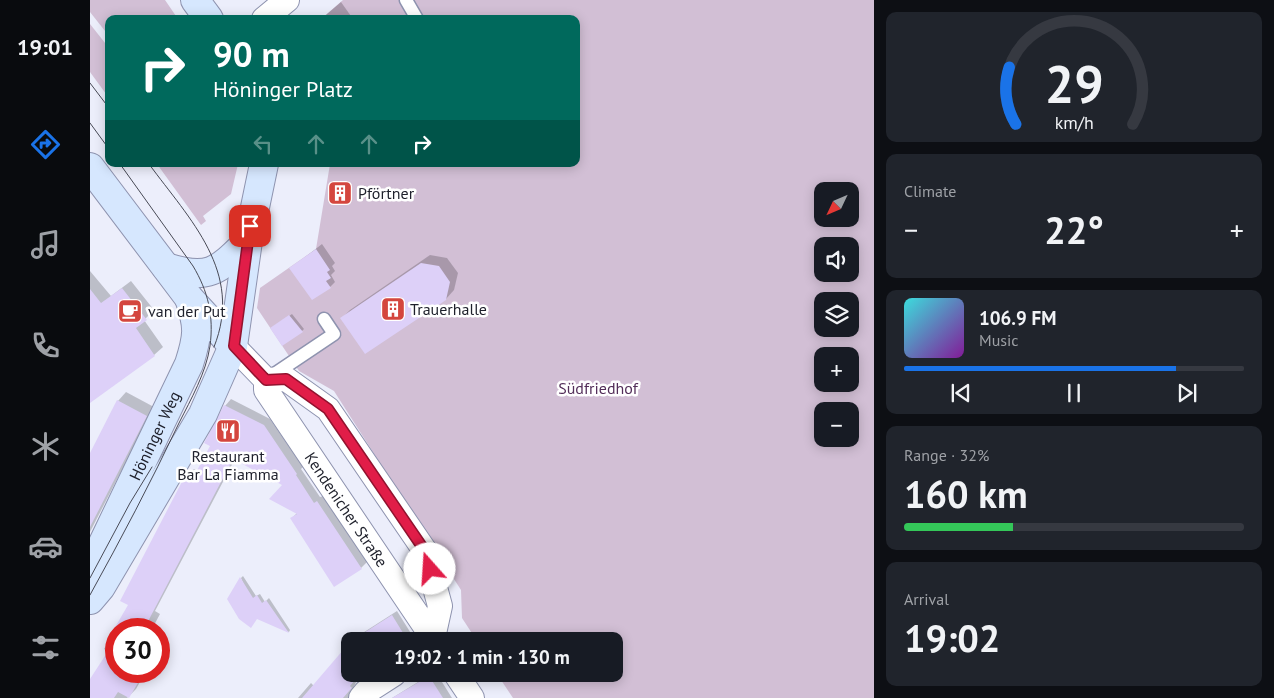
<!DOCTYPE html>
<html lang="en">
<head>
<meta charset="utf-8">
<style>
  :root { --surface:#171b24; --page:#20242c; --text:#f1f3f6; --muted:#9ea1a6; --line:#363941; --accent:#1a73e8 }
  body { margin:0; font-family:"PT Sans",sans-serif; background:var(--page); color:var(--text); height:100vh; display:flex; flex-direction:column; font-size:19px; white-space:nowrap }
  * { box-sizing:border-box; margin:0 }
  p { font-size:16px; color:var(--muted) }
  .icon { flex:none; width:28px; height:28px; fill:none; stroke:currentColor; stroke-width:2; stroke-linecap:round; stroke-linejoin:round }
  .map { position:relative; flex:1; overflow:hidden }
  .side { display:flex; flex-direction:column; gap:12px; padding:12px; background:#0d0f14; width:400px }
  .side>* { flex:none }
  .guide { position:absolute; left:15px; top:15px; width:475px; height:152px; border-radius:10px; box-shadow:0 2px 12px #0003; background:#00695c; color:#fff; overflow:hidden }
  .needle { width:32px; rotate:226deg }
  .tools { position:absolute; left:724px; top:182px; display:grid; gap:10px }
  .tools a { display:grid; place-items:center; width:45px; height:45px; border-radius:10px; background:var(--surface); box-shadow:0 2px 12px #0003; font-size:25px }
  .speed { position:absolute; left:15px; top:618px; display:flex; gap:10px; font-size:25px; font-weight:700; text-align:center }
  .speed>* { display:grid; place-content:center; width:65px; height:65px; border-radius:50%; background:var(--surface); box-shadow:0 2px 12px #0003; line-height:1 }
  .speed .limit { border:8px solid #d22; background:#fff; color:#111 }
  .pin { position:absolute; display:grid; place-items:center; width:42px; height:42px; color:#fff; margin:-21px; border-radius:10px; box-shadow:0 2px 8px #0006 }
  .me { position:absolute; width:55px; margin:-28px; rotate:341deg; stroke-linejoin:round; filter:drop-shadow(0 0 4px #0008) }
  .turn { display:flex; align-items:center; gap:18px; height:105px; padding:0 25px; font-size:22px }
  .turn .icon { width:65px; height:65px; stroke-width:2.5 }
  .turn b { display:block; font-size:35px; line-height:42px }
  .lanes { display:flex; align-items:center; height:48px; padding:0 25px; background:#0003; justify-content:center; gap:25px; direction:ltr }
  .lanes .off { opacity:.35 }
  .big { font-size:38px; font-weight:800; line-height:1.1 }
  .side .tile { flex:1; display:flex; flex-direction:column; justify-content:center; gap:8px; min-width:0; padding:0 18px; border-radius:10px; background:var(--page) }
  .side .dial { align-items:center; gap:0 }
  .dial svg { height:130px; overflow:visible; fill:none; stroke:var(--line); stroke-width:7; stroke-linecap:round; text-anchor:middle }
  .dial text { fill:var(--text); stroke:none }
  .song { display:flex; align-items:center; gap:15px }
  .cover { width:60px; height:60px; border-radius:8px; background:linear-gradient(135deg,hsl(180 70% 55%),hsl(290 70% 35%)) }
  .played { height:5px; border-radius:2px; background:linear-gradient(90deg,var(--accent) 80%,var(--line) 80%) }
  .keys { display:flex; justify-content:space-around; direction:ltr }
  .heat { display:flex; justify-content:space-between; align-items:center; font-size:28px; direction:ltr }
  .charge { height:8px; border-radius:4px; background:linear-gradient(90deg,#34c759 32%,var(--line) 0) }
  .trip { position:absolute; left:251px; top:632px; width:282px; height:50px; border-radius:10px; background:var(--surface); box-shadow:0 2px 12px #0003; font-weight:800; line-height:50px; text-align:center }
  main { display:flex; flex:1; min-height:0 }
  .tabs { display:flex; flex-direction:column; width:90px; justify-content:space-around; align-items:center; background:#090b0e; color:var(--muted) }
  .tabs .icon { width:35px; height:35px }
  .tabs .current { color:var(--accent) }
  .tabs b { font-size:22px; color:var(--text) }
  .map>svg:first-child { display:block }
</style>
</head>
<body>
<main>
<nav class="tabs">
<b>19:01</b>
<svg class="icon current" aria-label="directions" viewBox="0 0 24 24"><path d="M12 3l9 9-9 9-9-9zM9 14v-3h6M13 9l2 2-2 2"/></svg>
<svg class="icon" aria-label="music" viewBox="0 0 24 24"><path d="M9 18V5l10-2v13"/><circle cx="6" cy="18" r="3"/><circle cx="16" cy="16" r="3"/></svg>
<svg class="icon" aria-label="phone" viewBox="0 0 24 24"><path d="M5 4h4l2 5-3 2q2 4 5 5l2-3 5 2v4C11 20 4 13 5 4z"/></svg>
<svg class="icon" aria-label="climate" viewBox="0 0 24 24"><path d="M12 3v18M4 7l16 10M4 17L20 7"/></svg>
<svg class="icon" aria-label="car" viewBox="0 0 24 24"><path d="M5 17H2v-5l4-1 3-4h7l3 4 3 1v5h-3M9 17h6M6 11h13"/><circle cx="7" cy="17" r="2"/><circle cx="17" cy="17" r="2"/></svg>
<svg class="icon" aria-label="filters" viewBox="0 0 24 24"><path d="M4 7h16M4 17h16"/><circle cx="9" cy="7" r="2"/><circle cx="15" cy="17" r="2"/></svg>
</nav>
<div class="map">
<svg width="784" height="698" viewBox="0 0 784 698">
  <rect width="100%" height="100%" fill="#eceefb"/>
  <g fill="#d2bfd5" fill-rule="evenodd">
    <polygon points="0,0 75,0 88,19 19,19 19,36 0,12"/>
    <path d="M253,0h531v698h-361l-16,-24h118v-33h-138l-15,-23 -1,-28 -127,-199 -35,-20 -42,-63 3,-20 56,-39 14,-85h246v-145h-255zM732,191h28v28h-28zM732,246h28v28h-28zM732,301h28v28h-28zM732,356h28v28h-28zM732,411h28v28h-28z"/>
    <polygon points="0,24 19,48 19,98 0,72"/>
    <polygon points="67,164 148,164 141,194 113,216 116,221 111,225"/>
  </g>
  <g fill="#0003">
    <polygon points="251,2 263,19 232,19 237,14"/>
    <polygon points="232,244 245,263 242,266 245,271 241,275 245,282 240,287 201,268"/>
    <polygon points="340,255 357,258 368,273 364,290 356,299 252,318 260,310"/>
    <polygon points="0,271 21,296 41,281 64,310 54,320 73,347 64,355 0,402"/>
    <polygon points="202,314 214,329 212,331 184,326"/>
    <polygon points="36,392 64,407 0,532 0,455 28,401"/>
    <polygon points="141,399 180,419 213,467 211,469 230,497 234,496 277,562 271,568 202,518 207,513 194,484 145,459 65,611 70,614 62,629 26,629 26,671 56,671 46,689 37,698 0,698 0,684 19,652 14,649 39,605 98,475 104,469 108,471 121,446 116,443 135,406"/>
    <polygon points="153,576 166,596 170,594 175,602 179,598 200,630 199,632 168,618 151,578"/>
    <polygon points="307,611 322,635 317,641 262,641 268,636"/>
    <polygon points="260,644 260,674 270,674 265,680 266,682 263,689 264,698 208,698 221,683 224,686"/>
    <polygon points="341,674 347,674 362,698 302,698"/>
  </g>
  <g fill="#ddd0f8">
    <polygon points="226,249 240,270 237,272 241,278 236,281 241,288 222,300 199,268"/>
    <polygon points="331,263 349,266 360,282 356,300 275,354 250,318"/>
    <polygon points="32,288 57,320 46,328 65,356 0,403 0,289 11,303"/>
    <polygon points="199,315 213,332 192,346 180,328"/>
    <polygon points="27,400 57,416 0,527 0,453"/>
    <polygon points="134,405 174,425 207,474 206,475 224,503 227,501 272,569 244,587 200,518 207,514 179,499 192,485 143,459 54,629 24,629 38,605 30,601 96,474 103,478 120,446 114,443"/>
    <polygon points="150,577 163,598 167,595 172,603 176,600 199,633 167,619 161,628 149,619 137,599"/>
    <polygon points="302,615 318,641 261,641 280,629"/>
    <polygon points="26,639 26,671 55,671 39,698 28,692 24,698 0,698 0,679"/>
    <polygon points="260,642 260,674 270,674 260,686 262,688 260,690 253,698 212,698"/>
    <polygon points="339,676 353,698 302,698"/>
  </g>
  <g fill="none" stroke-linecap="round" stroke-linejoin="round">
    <defs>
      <g id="lane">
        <polyline points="316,0 327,19"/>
        <polyline points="180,377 244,334 234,319"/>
      </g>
      <g id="street">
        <polyline points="174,19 197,0"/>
        <polyline points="143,346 176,380 196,379 238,409 335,551 350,606 343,638"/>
        <path id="s1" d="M176,380v10l169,251"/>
        <polyline points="366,674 382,698"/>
        <polyline points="271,698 276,692 304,674"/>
      </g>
      <g id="secondary">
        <polyline points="105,0 119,19"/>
        <polyline points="0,167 99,298 143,346"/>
        <path d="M76,267c43,14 52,4 82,-26"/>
        <path id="s2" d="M0,570l99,-206c9,-28 10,-37 0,-66"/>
        <polyline points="0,600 11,587 113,414 143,346 158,241 174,164"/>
      </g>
    </defs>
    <use href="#lane" stroke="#8e93af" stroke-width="15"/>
    <use href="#street" stroke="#8e93af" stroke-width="26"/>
    <use href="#secondary" stroke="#8e93af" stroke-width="30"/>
    <use href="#lane" stroke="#fff" stroke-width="12"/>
    <use href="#street" stroke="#fff" stroke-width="24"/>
    <use href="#secondary" stroke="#d6e7fe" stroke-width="28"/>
    <g stroke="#484a56" stroke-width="1">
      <polyline points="0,83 19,108"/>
      <polyline points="0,123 19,149"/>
      <path d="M59,164c41,56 95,108 65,183"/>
      <polyline points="0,578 40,503 62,467"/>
      <path d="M0,595c31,-56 61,-113 89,-172 12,-24 27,-50 31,-77 4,-30 -2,-55 -17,-80l-73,-102"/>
    </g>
  </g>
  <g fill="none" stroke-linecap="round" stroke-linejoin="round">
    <defs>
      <polyline id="route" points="160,226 144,346 176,380 196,379 238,409 335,551 340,569"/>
    </defs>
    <use href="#route" stroke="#92132f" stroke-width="12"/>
    <use href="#route" stroke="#e11d48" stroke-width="9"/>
  </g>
  <defs>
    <symbol id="building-square" viewBox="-11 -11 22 22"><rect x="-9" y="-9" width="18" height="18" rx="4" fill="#d4463e" stroke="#fff"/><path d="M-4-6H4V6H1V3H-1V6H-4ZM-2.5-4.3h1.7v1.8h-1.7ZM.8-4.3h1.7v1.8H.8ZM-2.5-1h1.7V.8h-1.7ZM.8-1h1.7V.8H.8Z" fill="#fff"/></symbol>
    <symbol id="cafe-square" viewBox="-11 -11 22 22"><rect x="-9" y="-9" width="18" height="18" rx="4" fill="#d4463e" stroke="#fff"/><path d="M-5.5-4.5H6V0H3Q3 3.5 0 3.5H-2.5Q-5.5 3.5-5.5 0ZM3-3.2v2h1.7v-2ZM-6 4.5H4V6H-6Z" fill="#fff"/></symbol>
    <symbol id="restaurant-square" viewBox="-11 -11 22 22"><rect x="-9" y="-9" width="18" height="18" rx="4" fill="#d4463e" stroke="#fff"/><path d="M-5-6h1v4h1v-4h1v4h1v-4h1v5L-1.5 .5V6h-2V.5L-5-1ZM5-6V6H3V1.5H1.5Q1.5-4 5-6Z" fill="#fff"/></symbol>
  </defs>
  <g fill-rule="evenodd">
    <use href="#building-square" x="236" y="179" width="28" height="28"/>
    <use href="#building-square" x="289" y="295" width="28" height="28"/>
    <use href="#cafe-square" x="26" y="297" width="28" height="28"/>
    <use href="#restaurant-square" x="124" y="417" width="28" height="28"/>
  </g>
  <g text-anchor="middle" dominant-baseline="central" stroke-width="5" stroke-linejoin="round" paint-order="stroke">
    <g font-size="16" fill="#1e202b" stroke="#fff" text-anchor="start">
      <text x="268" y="193">Pförtner</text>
      <text x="320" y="309">Trauerhalle</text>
      <text x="58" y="311">van der Put</text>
      <text x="138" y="456" text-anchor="middle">Restaurant<tspan x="138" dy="18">Bar La Fiamma</tspan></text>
    </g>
    <g font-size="16" fill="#532e59" stroke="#fff">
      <text x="508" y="388">Südfriedhof</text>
    </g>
    <g font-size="16" fill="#1e202b" stroke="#fff">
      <text stroke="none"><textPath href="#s2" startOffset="149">Höninger Weg</textPath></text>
      <text stroke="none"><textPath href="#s1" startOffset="154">Kendenicher Straße</textPath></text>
    </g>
  </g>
</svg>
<div class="tools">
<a><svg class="needle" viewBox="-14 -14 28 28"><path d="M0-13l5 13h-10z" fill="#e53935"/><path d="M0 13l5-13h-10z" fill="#9ea1a6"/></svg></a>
<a><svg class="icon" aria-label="sound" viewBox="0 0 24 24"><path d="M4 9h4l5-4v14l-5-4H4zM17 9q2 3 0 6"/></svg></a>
<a><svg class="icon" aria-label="layers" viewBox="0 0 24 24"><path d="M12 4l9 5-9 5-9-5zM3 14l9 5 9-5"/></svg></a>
<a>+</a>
<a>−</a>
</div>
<div class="speed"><div class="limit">30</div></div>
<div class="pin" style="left:160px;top:226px;background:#d93025"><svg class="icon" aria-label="arrive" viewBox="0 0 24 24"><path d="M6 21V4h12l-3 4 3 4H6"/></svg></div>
<svg class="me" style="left:340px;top:569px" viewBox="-20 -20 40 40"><circle r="19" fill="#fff"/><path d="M0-13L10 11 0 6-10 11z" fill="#e11d48"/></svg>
<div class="trip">19:02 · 1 min · 130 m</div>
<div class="guide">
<div class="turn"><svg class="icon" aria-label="right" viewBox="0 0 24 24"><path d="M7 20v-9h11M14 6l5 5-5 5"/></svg><div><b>90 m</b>Höninger Platz</div></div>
<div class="lanes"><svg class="icon off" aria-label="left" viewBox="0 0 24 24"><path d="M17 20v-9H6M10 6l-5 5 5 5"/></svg><svg class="icon off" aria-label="ahead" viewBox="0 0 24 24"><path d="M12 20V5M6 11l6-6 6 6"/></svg><svg class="icon off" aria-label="ahead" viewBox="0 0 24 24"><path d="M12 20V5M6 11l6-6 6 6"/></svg><svg class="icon" aria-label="right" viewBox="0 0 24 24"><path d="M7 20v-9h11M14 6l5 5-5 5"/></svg></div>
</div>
</div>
<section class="side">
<div class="tile dial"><svg viewBox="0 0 100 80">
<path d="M14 69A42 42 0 1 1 86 69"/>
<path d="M14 69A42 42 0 0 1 10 34" stroke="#1a73e8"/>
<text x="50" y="56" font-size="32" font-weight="700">29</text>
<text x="50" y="72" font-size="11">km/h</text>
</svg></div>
<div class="tile"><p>Climate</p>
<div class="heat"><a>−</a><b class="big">22°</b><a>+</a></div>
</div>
<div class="tile">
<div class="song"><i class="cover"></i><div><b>106.9 FM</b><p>Music</p></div></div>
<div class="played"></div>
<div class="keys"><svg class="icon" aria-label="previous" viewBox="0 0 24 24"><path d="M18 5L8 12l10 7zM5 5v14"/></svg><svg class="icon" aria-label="pause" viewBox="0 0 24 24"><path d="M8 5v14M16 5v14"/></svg><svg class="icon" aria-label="next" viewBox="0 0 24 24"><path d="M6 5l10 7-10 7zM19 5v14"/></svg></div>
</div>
<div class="tile"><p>Range · 32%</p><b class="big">160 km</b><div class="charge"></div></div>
<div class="tile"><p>Arrival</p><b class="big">19:02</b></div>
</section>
</main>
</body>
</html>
